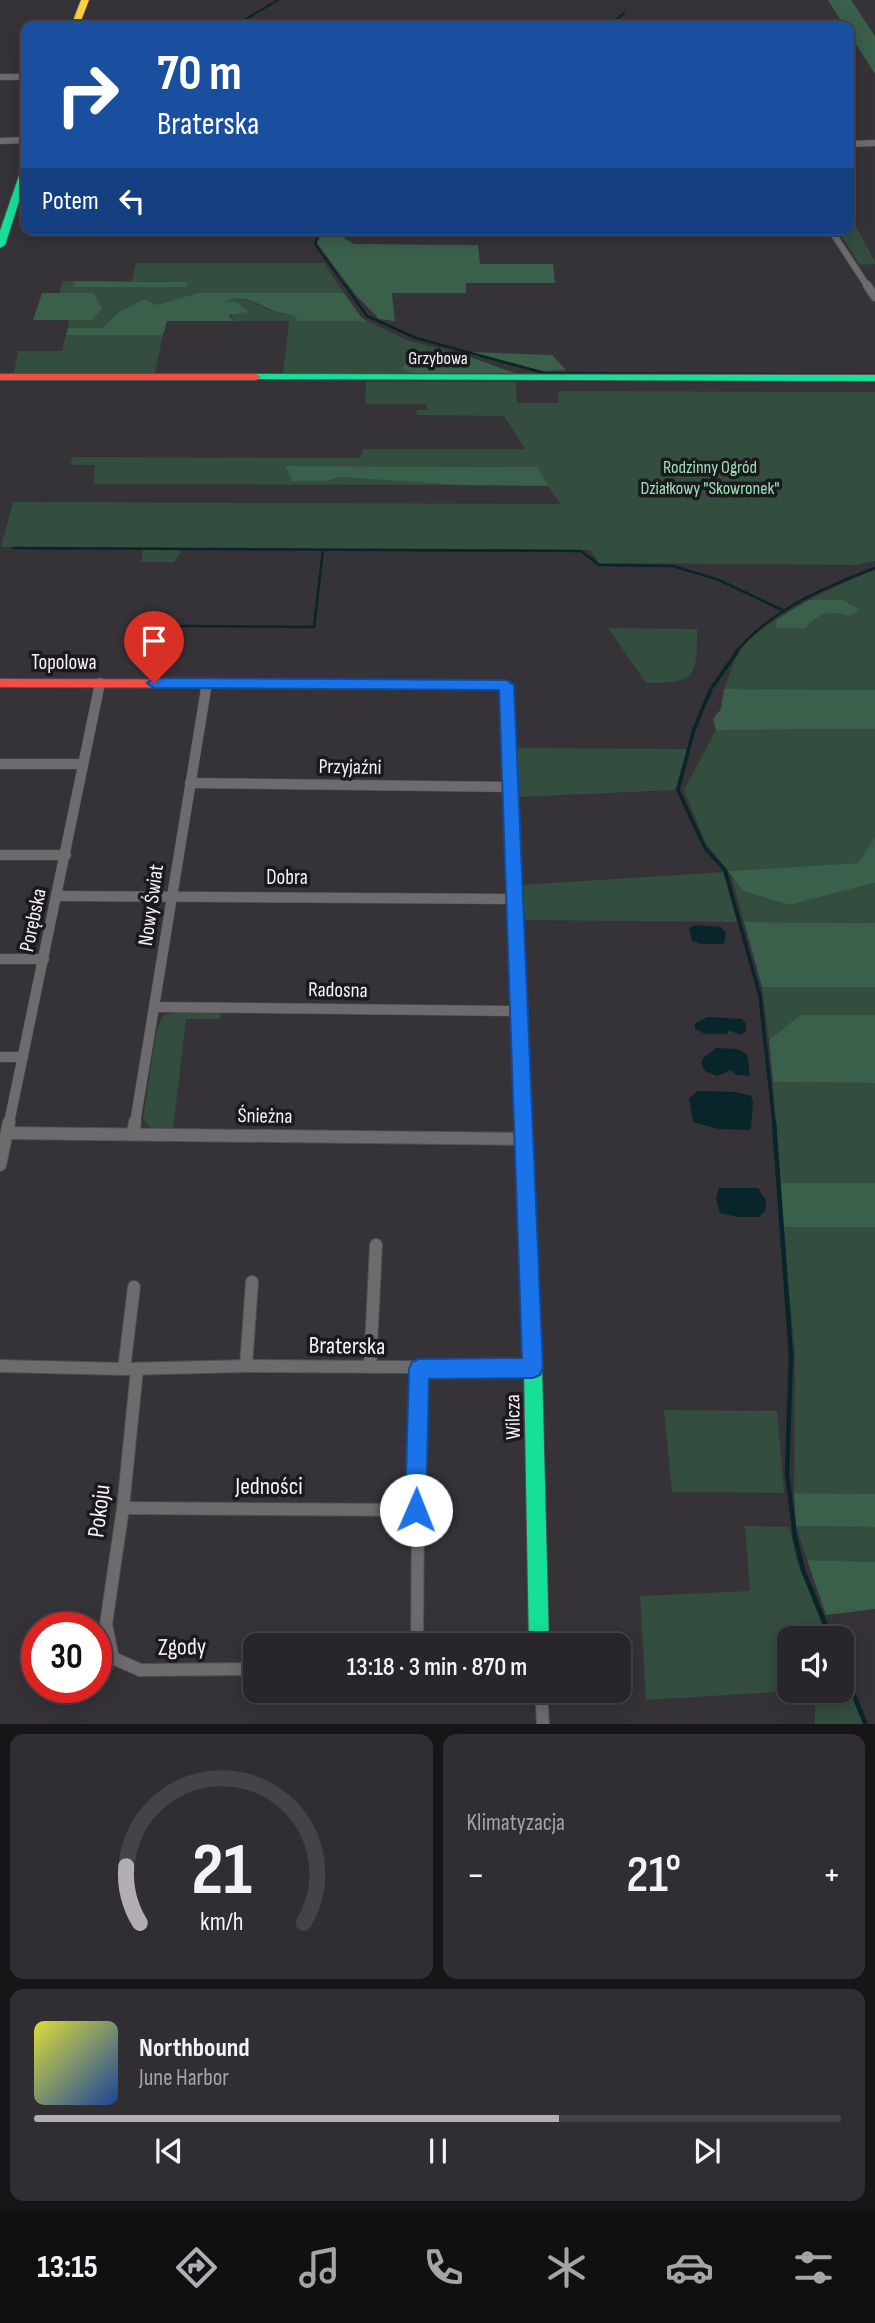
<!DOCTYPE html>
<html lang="pl">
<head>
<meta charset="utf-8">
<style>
  :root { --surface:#28262a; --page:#302e32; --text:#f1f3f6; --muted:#a5a5a8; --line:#444347; --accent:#b2aeb4 }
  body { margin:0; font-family:"Sofia Sans Condensed",sans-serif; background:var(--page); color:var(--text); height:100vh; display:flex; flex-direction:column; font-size:26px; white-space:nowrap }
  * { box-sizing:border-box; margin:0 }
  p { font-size:23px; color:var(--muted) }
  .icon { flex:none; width:38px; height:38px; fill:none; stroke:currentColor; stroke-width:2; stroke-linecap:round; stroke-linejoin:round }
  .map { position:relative; height:1724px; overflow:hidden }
  .panel { display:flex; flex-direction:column; gap:10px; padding:10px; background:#161517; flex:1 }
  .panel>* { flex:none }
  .banner { position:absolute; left:21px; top:21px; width:833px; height:214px; border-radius:14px; box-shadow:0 4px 18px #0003,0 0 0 2px var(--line); background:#1a4fa0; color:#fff; overflow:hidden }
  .controls { position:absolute; left:777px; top:1626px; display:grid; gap:14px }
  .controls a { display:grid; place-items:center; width:77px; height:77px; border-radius:14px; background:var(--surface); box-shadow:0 4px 18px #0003,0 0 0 2px var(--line); font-size:35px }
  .speed { position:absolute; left:21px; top:1612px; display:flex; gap:14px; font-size:35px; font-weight:700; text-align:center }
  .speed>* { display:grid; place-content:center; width:91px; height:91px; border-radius:50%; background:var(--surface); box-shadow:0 4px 18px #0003,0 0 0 2px var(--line); line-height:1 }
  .speed .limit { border:10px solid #d22; background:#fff; color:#111 }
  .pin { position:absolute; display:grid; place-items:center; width:60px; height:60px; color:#fff; margin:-72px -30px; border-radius:50% 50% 50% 0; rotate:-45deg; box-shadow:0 0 7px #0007 }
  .pin .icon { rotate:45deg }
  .me { position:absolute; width:77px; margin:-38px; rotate:1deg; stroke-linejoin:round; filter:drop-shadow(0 0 5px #0008) }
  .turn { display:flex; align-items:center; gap:24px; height:147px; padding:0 21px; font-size:32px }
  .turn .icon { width:91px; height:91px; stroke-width:2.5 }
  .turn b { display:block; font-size:49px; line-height:60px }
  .then { display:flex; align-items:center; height:66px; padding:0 21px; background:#0003; gap:14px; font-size:26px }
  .big { font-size:52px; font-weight:600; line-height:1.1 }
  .panel .tile { flex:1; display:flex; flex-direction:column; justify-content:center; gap:10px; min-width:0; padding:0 24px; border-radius:14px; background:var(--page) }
  .panel .dial { align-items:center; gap:0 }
  .dial svg { height:182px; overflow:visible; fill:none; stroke:var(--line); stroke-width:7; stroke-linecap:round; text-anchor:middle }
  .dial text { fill:var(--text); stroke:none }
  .song { display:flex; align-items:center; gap:21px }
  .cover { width:84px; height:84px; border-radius:10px; background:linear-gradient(135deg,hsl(60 70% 55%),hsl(220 70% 35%)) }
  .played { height:7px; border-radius:4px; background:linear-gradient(90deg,var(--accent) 65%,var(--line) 65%) }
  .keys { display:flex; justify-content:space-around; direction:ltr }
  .heat { display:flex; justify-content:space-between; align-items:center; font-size:38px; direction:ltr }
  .panel .tiles { flex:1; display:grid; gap:10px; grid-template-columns:1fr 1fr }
  .tile:last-child { grid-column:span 2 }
  .trip { position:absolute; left:243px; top:1633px; width:388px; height:70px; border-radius:14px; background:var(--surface); box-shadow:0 4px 18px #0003,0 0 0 2px var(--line); font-weight:600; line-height:70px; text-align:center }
  .menu { display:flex; height:112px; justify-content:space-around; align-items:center; background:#100f11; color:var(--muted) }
  .menu .icon { width:49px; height:49px }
  .menu .selected { color:var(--accent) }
  .menu b { font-size:32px; color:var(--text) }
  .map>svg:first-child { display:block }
</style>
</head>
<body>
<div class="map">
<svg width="875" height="1725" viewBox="0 0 875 1725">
  <rect width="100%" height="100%" fill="#353238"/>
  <g fill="#334d3e">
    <polygon points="849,213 875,262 875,264 860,265 837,229 849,229"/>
    <polygon points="136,263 324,263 344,293 198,293 156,306 144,299 119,312 102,328 68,328 69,320 92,320 59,293 63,281 75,281 74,287 187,287 187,282 132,281"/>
    <path d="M238,297c14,4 24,10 37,15 8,3 14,1 22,6v3h70l40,19 54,14c-13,7 -25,2 -38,10l-7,-2 -14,7 9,4h-128l6,-52h-56l-7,-19v-3z"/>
    <polygon points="66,335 163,335 155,373 14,373 18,351 62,351"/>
    <polygon points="366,382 516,382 517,403 558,403 558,391 875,392 875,561 856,565 599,563 590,550 160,548 182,551 174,562 141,562 143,548 1,547 13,502 560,504 536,467 285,466 326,481 339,477 457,485 93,484 95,465 70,465 73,457 360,458 363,449 525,449 504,416 417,415 416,410 427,410 427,404 365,404"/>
    <path d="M875,570v120l-151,-1c5,-11 8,-25 14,-35 17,-32 103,-71 137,-84z"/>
    <path d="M608,628l89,1c0,49 -1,54 -51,54z"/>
    <polygon points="875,729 875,837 858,863 728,871 705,842 684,790 716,730"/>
    <polygon points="516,748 687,749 675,790 519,797"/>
    <polygon points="723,872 737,922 524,920 521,885"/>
    <polygon points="731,875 743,891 789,905 875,883 875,923 744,922"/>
    <polygon points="762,987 875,987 875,1015 800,1015 769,1040"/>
    <path d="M172,1013h49l-1,6h-34l-13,110c-13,1 -24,2 -30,-11l14,-90 6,-12z"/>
    <polygon points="773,1082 875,1083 875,1183 780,1183"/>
    <polygon points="783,1227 875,1227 875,1494 794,1493 795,1355"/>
    <polygon points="664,1410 777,1411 784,1493 672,1492"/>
    <polygon points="745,1526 789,1527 797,1561 827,1638 789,1638 789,1690 793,1691 646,1700 640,1596 750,1591"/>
    <polygon points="796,1526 875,1527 875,1562 807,1560"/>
    <polygon points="842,1673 863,1724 815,1724 815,1691 842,1690"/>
  </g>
  <g fill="#3a5f4a">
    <polygon points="828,0 851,0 875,36 875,74 849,33 849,26 844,26"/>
    <polygon points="323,229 337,229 337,234 354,244 478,245 480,264 553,264 555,283 466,283 466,293 392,293 395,321 379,319 354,293 317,243"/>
    <polygon points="75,281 187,282 187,287 73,287"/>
    <polygon points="42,293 94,293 102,309 92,320 33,320"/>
    <path d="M198,293h146l17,24 6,4h-71l1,-3c-8,-5 -15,-4 -23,-7 -15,-6 -34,-19 -48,-9h11l11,10 -19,3 4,6h-66l-4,14h-97l2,-7h34l17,-16 25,-13 13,6z"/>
    <polygon points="470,352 552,355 566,370 543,371"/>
    <polygon points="461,354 515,373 411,373 401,369 405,364 423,364 432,358 450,359"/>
    <polygon points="285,466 537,467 549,486 457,485 339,477 326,481 293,481"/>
    <path d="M809,600h33l18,10 -11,6c-20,-7 -30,-3 -44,12h-30l2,-9z"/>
    <polygon points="724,689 875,690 875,729 716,730 713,719 721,709"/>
    <polygon points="875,837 875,883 789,905 743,891 728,871 858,863"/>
    <polygon points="744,922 875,923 875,987 762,987"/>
    <polygon points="800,1015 875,1015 875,1083 773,1082 769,1040"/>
    <polygon points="780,1183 875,1183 875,1227 783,1227"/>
    <polygon points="794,1493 875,1494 875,1527 796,1526"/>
    <polygon points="807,1560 875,1562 875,1609 826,1615"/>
  </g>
  <g fill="#082529">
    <polygon points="695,925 721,927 726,933 724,944 702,944 692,941 689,928"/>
    <polygon points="708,1017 742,1019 746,1024 746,1032 740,1035 729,1030 727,1034 705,1034 695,1029 695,1023"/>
    <polygon points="716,1048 737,1049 747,1054 750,1076 737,1075 731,1070 717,1076 705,1071 701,1064 703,1058"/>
    <polygon points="698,1091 736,1092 751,1096 753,1102 751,1128 748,1130 719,1129 693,1122 689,1098"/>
    <polygon points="719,1188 758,1188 766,1201 765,1211 759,1217 738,1217 720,1213 716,1198"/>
  </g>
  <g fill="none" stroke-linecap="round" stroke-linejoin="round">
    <g stroke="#082529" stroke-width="2">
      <polyline points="234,26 278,0"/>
      <polyline points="609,26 624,13"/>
      <polyline points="321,229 315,244 346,287"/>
    </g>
    <g stroke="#082529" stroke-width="2.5">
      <polyline points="345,285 367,316 416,338 544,373 875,375"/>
      <polyline points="13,548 581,551 599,565 673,566 719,580 782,610"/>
      <polyline points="179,626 314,627 323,550"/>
      <path d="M735,653c37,-44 88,-65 140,-85"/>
    </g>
    <g stroke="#082529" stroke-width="3.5">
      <polyline points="713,686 737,652"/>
      <polyline points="711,689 694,729 678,790 705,848 725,870 760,996 774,1123"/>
    </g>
    <g stroke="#082529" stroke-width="4.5">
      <polyline points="774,1122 791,1355 787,1473 795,1537 803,1570 831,1638"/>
      <polyline points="842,1666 866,1725"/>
    </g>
    <defs>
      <g id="street-far3">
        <polyline points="0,77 26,77"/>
        <polyline points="0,141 26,140"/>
        <polyline points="849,144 875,143"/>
        <polyline points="830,229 868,287"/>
      </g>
      <polyline id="street-far2" points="867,285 875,297"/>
      <g id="street-far1">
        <polyline points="0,764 83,764"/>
        <polyline points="190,783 510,787"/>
        <polyline points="0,855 66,855"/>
        <polyline points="58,896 515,899"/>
        <polyline points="0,959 44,959"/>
        <polyline points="156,1007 520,1011"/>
        <polyline points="0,1057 23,1057"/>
        <polyline points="9,1123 100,683"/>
        <polyline points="135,1123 207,683"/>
      </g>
      <g id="street">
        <polyline points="8,1133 522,1139"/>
        <polyline points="133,1134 135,1122"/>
        <polyline points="0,1165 9,1122"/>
        <polyline points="0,1366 124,1369 246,1366 533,1368"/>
        <polyline points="246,1366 252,1282"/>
        <polyline points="370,1367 376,1245"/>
        <polyline points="124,1369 134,1287"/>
        <polyline points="137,1369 123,1508 106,1624 113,1658 140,1670 256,1669"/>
        <polyline points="123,1508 416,1510"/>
        <polyline points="417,1645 419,1369"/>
        <polyline points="541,1690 543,1725"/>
      </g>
      <g id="fast">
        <polygon points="26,164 26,180 5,245 0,248 0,231 22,167"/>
        <polygon points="256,374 875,375 875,381 252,379 251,377"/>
        <polygon points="524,1134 530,1136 532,1141 542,1368 549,1645 529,1645 524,1368 516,1141 518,1136"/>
      </g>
      <g id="slow">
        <polygon points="81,0 89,0 79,26 71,26"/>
        <polygon points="360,680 510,682 522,924 520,928 510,928 508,924 500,689 360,688 354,684"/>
      </g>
      <g id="jam">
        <polygon points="0,374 256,374 261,377 256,380 0,380"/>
        <polygon points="0,679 360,680 366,684 360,688 0,687"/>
        <polygon points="515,918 520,920 522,924 532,1141 530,1146 524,1148 518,1146 516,1141 508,924 510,920"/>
      </g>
    </defs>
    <use href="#street-far3" stroke="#514e53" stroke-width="7"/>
    <use href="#street-far2" stroke="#514e53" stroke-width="10"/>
    <use href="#street-far1" stroke="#514e53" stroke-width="11"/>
    <use href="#street" stroke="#514e53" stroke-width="14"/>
    <use href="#fast" stroke="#514e53" stroke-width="2"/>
    <use href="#slow" stroke="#514e53" stroke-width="2"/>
    <use href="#jam" stroke="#514e53" stroke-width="2"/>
    <use href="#street-far3" stroke="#6d6b6e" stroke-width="6"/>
    <use href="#street-far2" stroke="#6d6b6e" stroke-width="8"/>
    <use href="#street-far1" stroke="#6d6b6e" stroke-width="10"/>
    <use href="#street" stroke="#6d6b6e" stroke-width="12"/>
    <use href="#fast" fill="#16e098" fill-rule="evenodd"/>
    <use href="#slow" fill="#ffcf43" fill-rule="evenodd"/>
    <use href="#jam" fill="#f24e42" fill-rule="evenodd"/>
  </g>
  <polygon fill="#1a73e8" stroke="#114b97" stroke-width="2" points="154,678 506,680 514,685 543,1368 540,1375 533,1378 429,1379 426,1510 423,1518 416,1521 408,1518 405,1510 409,1369 412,1362 419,1359 522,1358 499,690 154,688 147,683"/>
  <g text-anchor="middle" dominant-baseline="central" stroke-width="7" stroke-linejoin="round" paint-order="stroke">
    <g font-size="18" fill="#f5f1f7" stroke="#1c191e">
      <text x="438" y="358">Grzybowa</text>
    </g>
    <g font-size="18" fill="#9ae0b6" stroke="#1c191e">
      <text x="710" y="467">Rodzinny Ogród<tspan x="710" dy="21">Działkowy "Skowronek"</tspan></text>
    </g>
    <g font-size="21" fill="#f5f1f7" stroke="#1c191e">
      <text x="64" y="662">Topolowa</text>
      <text transform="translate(350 767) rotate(1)">Przyjaźni</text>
      <text x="287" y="877">Dobra</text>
      <text transform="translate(151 905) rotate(-82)">Nowy Świat</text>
      <text transform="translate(33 920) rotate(-78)">Porębska</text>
      <text transform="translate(338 990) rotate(1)">Radosna</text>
      <text transform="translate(265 1116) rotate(1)">Śnieżna</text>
      <text transform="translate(513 1417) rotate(-91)">Wilcza</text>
    </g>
    <g font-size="24" fill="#f5f1f7" stroke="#1c191e">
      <text transform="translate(347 1346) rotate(1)">Braterska</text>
      <text x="269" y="1486">Jedności</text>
      <text transform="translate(99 1511) rotate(-83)">Pokoju</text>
      <text transform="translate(182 1647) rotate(-1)">Zgody</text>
    </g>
  </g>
</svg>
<div class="controls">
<a><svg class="icon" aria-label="sound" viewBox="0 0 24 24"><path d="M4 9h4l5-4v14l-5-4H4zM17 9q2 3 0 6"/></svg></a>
</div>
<div class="speed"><div class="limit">30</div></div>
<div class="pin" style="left:154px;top:683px;background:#d93025"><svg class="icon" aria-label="arrive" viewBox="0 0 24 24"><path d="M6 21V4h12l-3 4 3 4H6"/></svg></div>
<svg class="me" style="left:416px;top:1510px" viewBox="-20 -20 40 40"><circle r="19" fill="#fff"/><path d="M0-13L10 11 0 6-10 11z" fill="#1a73e8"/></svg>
<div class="trip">13:18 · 3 min · 870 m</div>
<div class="banner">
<div class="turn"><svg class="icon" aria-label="right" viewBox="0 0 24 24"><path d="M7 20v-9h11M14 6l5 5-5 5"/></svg><div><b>70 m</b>Braterska</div></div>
<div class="then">Potem<svg class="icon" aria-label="left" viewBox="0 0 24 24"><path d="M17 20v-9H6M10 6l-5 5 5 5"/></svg></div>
</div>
</div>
<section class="panel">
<div class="tiles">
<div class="tile dial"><svg viewBox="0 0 100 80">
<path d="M14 69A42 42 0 1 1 86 69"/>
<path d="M14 69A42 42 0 0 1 8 44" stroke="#b2aeb4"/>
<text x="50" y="56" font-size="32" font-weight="700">21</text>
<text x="50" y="72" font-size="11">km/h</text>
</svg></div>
<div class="tile"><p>Klimatyzacja</p>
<div class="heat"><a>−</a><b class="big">21°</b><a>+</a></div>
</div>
<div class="tile">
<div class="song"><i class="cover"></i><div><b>Northbound</b><p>June Harbor</p></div></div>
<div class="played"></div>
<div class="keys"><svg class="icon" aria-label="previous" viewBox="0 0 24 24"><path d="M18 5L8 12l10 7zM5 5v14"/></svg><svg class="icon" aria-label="pause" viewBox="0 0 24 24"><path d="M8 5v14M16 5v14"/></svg><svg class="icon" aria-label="next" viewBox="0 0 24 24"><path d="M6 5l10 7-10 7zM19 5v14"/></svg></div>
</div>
</div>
</section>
<nav class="menu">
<b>13:15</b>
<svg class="icon selected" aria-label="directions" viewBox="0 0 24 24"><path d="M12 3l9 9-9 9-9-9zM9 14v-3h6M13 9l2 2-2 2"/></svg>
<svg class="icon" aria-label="music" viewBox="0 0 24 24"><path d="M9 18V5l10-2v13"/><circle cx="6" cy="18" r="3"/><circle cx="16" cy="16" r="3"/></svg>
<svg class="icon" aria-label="phone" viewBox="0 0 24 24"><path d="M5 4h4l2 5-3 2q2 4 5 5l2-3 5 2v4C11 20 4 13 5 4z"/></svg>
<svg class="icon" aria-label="climate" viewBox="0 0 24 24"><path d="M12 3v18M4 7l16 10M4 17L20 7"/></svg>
<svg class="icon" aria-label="car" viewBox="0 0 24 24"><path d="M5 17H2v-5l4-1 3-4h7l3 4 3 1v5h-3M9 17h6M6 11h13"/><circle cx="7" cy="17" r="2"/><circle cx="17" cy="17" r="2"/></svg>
<svg class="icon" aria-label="filters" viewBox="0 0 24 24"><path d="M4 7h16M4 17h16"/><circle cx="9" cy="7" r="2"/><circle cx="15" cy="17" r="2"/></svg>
</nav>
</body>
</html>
